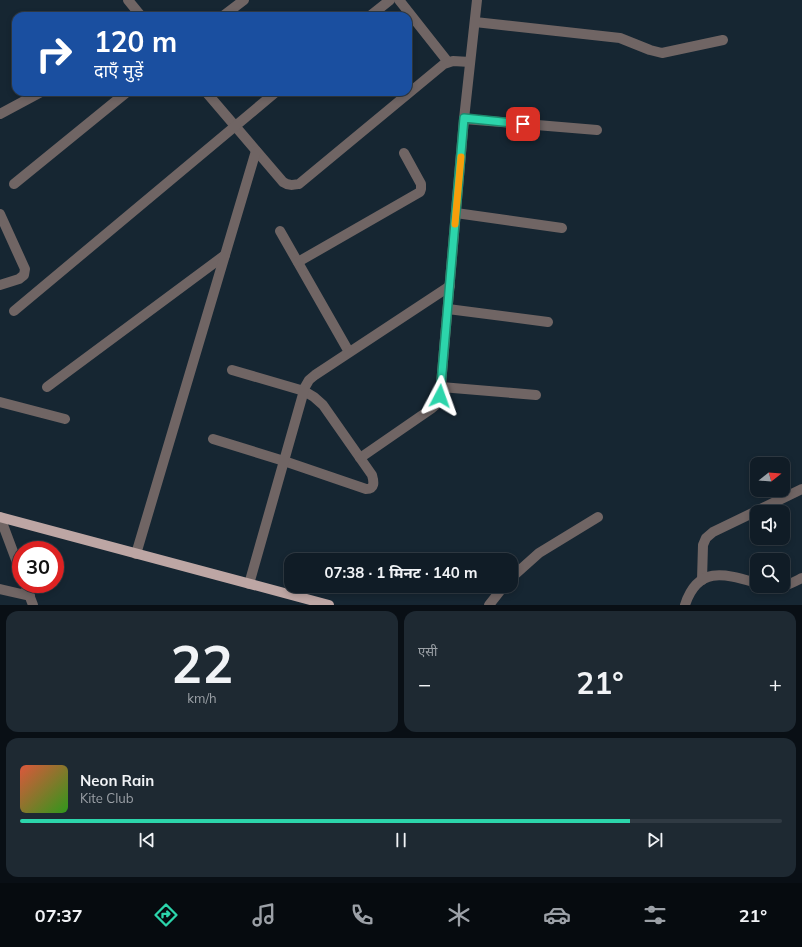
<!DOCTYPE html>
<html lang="hi">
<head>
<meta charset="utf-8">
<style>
  :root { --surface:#101c26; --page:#1e2932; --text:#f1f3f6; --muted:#9ca1a7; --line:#303a43; --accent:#2cd5ab }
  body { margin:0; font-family:Mulish,"Noto Sans Devanagari",sans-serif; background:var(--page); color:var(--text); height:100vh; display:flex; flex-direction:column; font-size:15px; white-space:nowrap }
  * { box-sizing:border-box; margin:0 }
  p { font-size:13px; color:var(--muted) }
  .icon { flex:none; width:22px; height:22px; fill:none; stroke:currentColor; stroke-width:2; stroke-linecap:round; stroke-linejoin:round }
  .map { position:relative; height:605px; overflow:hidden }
  .side { display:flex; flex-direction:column; gap:6px; padding:6px; background:#090f15; flex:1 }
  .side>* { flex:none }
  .hud { position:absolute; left:12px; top:12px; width:400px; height:84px; border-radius:12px; box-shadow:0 2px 6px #0003,0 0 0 1px var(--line); background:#1a4fa0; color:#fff; overflow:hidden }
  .needle { width:26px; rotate:73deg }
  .buttons { position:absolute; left:750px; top:457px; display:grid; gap:8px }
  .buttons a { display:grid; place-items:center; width:40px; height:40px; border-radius:8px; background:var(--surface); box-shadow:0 2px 6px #0003,0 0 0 1px var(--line); font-size:20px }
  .speed { position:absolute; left:12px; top:541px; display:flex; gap:8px; font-size:20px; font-weight:700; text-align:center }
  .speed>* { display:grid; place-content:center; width:52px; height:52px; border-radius:50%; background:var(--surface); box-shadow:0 2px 6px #0003,0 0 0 1px var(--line); line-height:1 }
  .speed .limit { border:6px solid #d22; background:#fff; color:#111 }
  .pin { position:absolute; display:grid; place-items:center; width:34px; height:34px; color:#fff; margin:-17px; border-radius:8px; box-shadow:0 2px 6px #0006 }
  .me { position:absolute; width:44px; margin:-22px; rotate:4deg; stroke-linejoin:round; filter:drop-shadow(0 0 3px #0008) }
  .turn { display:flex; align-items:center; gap:14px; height:84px; padding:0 16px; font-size:18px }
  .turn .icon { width:52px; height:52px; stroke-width:2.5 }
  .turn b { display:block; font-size:28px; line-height:34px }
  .big { font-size:30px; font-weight:700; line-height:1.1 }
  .side .widget { flex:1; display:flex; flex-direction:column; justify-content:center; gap:6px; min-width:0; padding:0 14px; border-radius:12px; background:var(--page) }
  .side .dial { align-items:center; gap:0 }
  .dial b { font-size:52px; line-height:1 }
  .song { display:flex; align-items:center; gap:12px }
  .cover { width:48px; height:48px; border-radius:6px; background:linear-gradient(135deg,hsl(10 70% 55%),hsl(110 70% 35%)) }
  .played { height:4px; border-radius:2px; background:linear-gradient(90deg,var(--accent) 80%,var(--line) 80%) }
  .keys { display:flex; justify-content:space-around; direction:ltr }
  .heat { display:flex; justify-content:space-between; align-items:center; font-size:22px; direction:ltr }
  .side .tiles { flex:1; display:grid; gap:6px; grid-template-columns:1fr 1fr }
  .widget:last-child { grid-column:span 2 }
  .trip { position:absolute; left:284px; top:553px; width:234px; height:40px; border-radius:12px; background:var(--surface); box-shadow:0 2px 6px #0003,0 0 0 1px var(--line); font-weight:700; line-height:40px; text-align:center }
  .tabs { display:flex; height:64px; justify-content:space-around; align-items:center; background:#060b0f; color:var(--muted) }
  .tabs .icon { width:28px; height:28px }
  .tabs .active { color:var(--accent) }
  .tabs b { font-size:18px; color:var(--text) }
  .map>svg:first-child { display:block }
</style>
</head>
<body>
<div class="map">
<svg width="802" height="605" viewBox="0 0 802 605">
  <rect width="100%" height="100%" fill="#162632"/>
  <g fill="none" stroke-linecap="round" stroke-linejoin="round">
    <g stroke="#706564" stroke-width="10">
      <polyline points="128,0 141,16"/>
      <polyline points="399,0 448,62"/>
      <polyline points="223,16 244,0"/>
      <polyline points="370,16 390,0"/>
      <polyline points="475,22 620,38 650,50 662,53 723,40"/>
      <path d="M206,92l77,90c6,4 10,3 16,2l145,-120 9,-3 17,1"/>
      <polyline points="0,114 41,92"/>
      <polyline points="464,119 597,130"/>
      <polyline points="14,184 127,92"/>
      <polyline points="456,213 562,228"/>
      <polyline points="0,214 25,269 24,275 19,279 0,285"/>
      <polyline points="280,231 349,352"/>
      <polyline points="298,262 420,192 421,189 421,184 404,153"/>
      <polyline points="448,309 548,322"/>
      <polyline points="14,311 276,92"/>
      <polyline points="47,387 225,255"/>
      <polyline points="441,387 536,395"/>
      <polyline points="0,402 65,419"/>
      <path d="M213,439l71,22 82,28c9,0 8,-7 6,-14l-49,-70 -9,-8 -10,-6 -72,-21"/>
      <polyline points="360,458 431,409 437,404 440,396 464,119 477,0"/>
      <polyline points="0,517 21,573"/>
      <polyline points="136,554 256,151"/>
      <polyline points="511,578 539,553 598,517"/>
      <polyline points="702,580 703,545 706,538 713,532 802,489"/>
      <polyline points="25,584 33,605"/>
      <polyline points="249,584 305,387 309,380 315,375 450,286"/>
      <path d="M766,586c14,4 24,-2 36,-8"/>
      <polyline points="0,589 30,596"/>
      <polyline points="489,605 504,586"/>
      <path d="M685,605c13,-40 40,-31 72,-22"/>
    </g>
    <polyline stroke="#bda6a4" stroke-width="10" points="0,517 329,605"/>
  </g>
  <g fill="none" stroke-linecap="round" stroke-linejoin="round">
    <defs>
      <polyline id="route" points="440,396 464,118 523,124"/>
    </defs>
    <use href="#route" stroke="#1d8a6f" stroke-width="10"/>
    <use href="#route" stroke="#2cd5ab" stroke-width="7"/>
    <polyline stroke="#f59e0b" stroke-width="7" points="455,224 461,157"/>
  </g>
</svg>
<div class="buttons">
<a><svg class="needle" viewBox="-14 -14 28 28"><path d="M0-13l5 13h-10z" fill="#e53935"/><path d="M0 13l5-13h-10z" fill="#9ca1a7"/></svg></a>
<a><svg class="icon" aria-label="sound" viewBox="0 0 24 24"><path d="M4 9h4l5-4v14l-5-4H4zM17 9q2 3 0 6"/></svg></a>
<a><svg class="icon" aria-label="search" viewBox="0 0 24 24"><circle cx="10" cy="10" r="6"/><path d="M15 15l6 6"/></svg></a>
</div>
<div class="speed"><div class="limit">30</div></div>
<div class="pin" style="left:523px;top:124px;background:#d93025"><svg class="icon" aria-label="arrive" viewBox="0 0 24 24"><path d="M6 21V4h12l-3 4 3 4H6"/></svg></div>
<svg class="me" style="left:440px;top:396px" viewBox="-20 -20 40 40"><path d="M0-17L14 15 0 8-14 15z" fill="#2cd5ab" stroke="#fff" stroke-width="4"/></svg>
<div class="trip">07:38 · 1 मिनट · 140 m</div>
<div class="hud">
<div class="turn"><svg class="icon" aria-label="right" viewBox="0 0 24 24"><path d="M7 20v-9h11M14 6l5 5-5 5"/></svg><div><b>120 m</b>दाएँ मुड़ें</div></div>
</div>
</div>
<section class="side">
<div class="tiles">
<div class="widget dial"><b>22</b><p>km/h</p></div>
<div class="widget"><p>एसी</p>
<div class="heat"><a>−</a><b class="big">21°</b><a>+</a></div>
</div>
<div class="widget">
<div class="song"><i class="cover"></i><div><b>Neon Rain</b><p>Kite Club</p></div></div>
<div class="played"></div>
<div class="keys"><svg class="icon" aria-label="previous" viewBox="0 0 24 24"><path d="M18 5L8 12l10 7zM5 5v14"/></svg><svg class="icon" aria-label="pause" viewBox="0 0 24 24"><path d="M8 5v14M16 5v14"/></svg><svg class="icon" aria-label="next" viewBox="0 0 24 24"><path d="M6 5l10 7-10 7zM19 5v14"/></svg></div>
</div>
</div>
</section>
<nav class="tabs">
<b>07:37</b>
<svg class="icon active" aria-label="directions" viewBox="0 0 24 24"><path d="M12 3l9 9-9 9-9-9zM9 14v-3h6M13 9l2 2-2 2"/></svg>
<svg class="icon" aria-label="music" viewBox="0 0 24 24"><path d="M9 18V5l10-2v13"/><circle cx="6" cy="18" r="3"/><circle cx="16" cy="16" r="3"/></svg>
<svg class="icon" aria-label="phone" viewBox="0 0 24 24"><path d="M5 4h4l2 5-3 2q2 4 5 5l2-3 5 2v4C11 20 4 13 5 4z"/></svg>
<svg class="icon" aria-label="climate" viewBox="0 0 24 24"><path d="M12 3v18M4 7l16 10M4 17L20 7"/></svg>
<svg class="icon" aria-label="car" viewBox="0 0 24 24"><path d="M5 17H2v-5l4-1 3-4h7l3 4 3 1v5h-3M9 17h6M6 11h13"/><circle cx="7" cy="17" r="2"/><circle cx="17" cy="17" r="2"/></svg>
<svg class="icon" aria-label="filters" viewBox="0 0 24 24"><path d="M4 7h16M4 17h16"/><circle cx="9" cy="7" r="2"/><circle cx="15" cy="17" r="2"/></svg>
<b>21°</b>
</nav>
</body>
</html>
